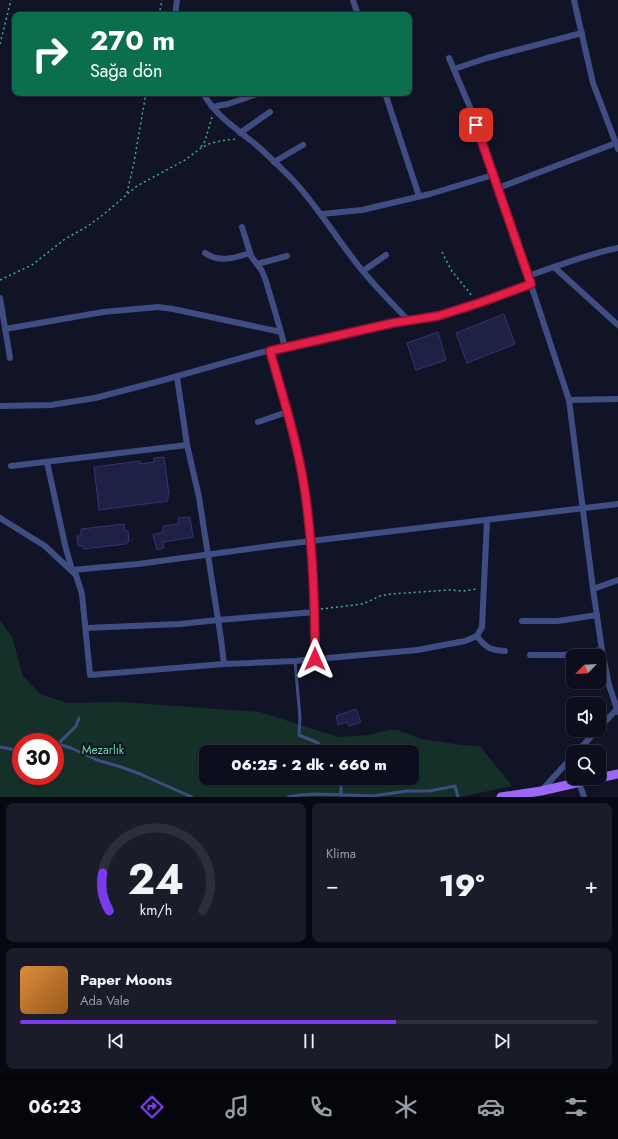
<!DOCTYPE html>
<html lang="tr">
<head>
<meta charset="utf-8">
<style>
  :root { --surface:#0d0e1d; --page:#1b1c2a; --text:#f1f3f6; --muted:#9a9ca4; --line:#2d2e3b; --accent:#7c3aed }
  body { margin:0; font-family:Jost,sans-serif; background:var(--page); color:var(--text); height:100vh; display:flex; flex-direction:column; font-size:15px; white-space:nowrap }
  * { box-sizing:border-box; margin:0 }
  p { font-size:13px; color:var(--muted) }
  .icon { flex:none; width:22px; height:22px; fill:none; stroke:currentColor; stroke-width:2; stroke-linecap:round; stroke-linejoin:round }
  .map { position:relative; height:797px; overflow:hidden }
  .drawer { display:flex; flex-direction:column; gap:6px; padding:6px; background:#070810; flex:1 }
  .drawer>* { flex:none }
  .guide { position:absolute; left:12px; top:12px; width:400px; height:84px; border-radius:8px; box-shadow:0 1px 3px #0004,0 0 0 1px var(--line); background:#0b6e4f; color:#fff; overflow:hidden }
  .needle { width:26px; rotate:246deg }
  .tools { position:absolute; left:566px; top:649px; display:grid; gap:8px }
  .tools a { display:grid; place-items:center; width:40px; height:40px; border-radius:8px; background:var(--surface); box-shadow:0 1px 3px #0004,0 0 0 1px var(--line); font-size:20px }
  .speed { position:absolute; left:12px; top:733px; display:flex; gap:8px; font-size:20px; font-weight:700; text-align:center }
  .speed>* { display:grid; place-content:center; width:52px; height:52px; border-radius:50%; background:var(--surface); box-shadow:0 1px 3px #0004,0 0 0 1px var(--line); line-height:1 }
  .speed .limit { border:6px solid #d22; background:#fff; color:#111 }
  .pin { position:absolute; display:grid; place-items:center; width:34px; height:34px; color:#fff; margin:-17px; border-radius:8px; box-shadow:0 2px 6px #0006 }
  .me { position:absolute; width:44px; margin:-22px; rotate:0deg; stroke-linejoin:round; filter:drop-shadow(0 0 3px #0008) }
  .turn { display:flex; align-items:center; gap:14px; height:84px; padding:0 12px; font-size:18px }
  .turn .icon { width:52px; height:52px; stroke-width:2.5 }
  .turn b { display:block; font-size:28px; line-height:34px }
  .big { font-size:30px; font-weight:800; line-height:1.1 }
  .drawer .tile { flex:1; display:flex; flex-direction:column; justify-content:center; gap:6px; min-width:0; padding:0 14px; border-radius:8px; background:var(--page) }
  .drawer .dial { align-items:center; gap:0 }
  .dial svg { height:104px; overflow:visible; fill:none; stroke:var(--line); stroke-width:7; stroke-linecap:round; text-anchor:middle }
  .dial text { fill:var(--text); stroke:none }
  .song { display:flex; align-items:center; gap:12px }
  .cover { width:48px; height:48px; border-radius:6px; background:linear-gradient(135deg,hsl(30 70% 55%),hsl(30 70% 35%)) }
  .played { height:4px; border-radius:2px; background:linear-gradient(90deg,var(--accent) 65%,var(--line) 65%) }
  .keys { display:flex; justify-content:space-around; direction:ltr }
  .heat { display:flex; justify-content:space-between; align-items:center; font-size:22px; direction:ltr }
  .drawer .tiles { flex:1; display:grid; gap:6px; grid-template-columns:1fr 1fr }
  .tile:last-child { grid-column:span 2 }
  .trip { position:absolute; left:199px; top:745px; width:220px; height:40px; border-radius:8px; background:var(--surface); box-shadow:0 1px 3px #0004,0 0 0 1px var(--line); font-weight:800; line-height:40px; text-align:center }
  .tab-bar { display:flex; height:64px; justify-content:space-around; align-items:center; background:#05060c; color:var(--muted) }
  .tab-bar .icon { width:28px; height:28px }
  .tab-bar .selected { color:var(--accent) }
  .tab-bar b { font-size:18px; color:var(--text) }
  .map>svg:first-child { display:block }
</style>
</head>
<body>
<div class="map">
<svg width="618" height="797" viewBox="0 0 618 797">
  <rect width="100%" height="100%" fill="#111327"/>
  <path fill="#143028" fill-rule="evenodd" d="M0,620l12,17 11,39 17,18 27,9 54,-1 139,10 78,25 31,-2 20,-5h9l23,9 41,6 18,1 32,40 -52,11h-460zM21,742h34v34h-34zM206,752h206v26h-206z"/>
  <g fill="#1e2046" stroke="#323571">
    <polygon points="504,314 515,344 467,363 456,333"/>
    <polygon points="438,332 446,360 416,370 407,343"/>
    <polygon points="164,457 169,494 168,494 168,501 99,510 94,467 140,461 140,464 154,462 154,458"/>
    <polygon points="190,517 193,537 163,542 164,548 157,550 153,535 163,532 163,526 179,524 178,518"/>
    <polygon points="124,524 125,531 128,531 129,542 126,542 126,544 83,549 83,546 78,546 77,536 81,536 81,529"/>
    <polygon points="356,709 361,722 349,726 347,722 338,725 336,716"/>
  </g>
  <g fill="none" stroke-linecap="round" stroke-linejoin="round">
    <g stroke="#37b38c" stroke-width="1.5" stroke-dasharray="2 3" stroke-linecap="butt">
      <polyline points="159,15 162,0"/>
      <polyline points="0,44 11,0"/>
      <polyline points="201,147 205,141 212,117"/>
      <polyline points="127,193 134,162 146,93"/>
      <polyline points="442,252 451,270 473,297"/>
      <polyline points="0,280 32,265 65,239 88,226 104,214 137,186 185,160 201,148 211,143 226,140 237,139"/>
      <polyline points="321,609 363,604 380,596 391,594 449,590 464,591 477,589"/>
    </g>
    <g stroke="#3f4d83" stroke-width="3">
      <polyline points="295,661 300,718 299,735 318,743 324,752"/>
      <polyline points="55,743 71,748 97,760 121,767 140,774 192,797"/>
      <polyline points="58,744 76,726 79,718"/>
      <polyline points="0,747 21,751"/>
      <polyline points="339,778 341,781 341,795"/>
      <polyline points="288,797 300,795 317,794 373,796 407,791 429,791 455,786 458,797"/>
    </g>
    <g stroke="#3f4d83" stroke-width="6">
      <polyline points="353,0 358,15"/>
      <polyline points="574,0 593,83 618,149"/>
      <polyline points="175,15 177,0"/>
      <polyline points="449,58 472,112 535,297 569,400 593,589 602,650 609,685 618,712"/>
      <polyline points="454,69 487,58 582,33"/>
      <path d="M203,93c13,23 31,34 51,50 13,11 26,24 38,36 22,23 39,51 59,77 17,24 38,44 58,65"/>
      <polyline points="385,93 419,196"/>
      <polyline points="212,107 228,104 260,93"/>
      <polyline points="240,133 270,112"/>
      <polyline points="274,162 303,145"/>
      <polyline points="498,188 616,143"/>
      <polyline points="322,214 362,210 430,194 493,175"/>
      <polyline points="242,227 251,256 262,271 266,281 281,332 285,348"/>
      <path d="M205,253c14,10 30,5 45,0"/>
      <polyline points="257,264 287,256"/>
      <polyline points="554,267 618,325"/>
      <polyline points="363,271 386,255"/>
      <path d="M528,276c30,-10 59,-22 90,-28"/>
      <polyline points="0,298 10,358"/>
      <polyline points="5,329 103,312 158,307 173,309 281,332"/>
      <path d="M270,351c13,46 28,93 35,141 8,55 10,111 10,167"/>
      <polyline points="177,377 187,445 199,497 221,639 224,664"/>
      <polyline points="569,400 618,399"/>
      <polyline points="0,406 51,405 95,398 160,381 259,353 393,323 438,316 479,303 531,284"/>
      <polyline points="258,422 287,412"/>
      <polyline points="47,462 65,545 72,570 138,564 278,545 618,504"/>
      <polyline points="11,466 187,445"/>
      <polyline points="0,518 45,546 76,575 82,594 90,675 224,664 295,661 417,650 465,641 477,636 482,627 487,520"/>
      <polyline points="593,589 618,580"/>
      <polyline points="522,621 558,621 597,615"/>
      <polyline points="86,628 180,624 218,620 315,612"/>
      <path d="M477,636c9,12 13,14 28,15"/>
      <polyline points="530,655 563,655 602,650"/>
      <polyline points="599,728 618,708"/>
      <polyline points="577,752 597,730"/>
      <polyline points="579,782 584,797"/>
      <polyline points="541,791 573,756"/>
    </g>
    <g stroke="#9c66f6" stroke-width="9">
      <polyline points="599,778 618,774"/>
      <polyline points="501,797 541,791 598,778"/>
    </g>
  </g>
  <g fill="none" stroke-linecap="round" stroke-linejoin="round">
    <defs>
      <path id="route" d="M315,659c0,-56 -2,-112 -10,-167 -7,-48 -22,-95 -35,-141l123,-28 45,-7 41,-13 52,-19 -55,-159"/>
    </defs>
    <use href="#route" stroke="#92132f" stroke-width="10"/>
    <use href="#route" stroke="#e11d48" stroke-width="7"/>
  </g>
  <g text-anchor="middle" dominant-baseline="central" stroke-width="4" stroke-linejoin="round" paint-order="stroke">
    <g font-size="12" fill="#68daa1" stroke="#111327">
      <text x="103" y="750">Mezarlık</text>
    </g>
  </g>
</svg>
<div class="tools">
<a><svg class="needle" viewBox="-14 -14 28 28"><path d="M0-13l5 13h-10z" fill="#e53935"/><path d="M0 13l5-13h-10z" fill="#9a9ca4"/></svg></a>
<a><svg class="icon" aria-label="sound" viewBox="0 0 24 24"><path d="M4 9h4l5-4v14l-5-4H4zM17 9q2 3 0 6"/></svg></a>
<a><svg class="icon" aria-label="search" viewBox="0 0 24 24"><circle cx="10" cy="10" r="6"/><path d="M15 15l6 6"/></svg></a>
</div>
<div class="speed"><div class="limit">30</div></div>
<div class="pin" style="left:476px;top:125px;background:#d93025"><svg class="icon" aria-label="arrive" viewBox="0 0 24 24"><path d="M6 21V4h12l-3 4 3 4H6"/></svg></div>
<svg class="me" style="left:315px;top:659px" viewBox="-20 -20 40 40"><path d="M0-17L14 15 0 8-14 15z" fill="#e11d48" stroke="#fff" stroke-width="4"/></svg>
<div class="trip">06:25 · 2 dk · 660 m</div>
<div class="guide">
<div class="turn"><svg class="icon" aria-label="right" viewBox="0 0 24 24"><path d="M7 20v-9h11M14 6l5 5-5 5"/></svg><div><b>270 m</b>Sağa dön</div></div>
</div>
</div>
<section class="drawer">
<div class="tiles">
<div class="tile dial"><svg viewBox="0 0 100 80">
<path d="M14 69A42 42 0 1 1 86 69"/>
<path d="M14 69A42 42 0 0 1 9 40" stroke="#7c3aed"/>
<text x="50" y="56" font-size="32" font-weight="700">24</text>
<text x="50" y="72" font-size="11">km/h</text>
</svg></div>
<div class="tile"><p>Klima</p>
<div class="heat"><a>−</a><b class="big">19°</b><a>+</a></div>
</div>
<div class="tile">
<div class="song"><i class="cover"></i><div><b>Paper Moons</b><p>Ada Vale</p></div></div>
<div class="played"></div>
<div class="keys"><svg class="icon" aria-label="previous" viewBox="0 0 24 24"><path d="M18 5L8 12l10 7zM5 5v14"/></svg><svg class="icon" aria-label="pause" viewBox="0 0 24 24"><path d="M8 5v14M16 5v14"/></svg><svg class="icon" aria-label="next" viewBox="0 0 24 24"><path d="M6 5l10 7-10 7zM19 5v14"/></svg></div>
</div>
</div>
</section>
<nav class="tab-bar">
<b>06:23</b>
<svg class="icon selected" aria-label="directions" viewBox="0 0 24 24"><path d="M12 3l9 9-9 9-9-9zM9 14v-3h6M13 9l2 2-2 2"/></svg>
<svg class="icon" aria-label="music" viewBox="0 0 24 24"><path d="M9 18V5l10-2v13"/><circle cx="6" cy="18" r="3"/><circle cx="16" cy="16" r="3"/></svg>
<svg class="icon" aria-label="phone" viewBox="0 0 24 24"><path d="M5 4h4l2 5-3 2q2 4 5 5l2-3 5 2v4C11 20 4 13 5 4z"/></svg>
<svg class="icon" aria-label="climate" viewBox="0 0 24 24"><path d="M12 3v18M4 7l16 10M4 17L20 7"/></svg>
<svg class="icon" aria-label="car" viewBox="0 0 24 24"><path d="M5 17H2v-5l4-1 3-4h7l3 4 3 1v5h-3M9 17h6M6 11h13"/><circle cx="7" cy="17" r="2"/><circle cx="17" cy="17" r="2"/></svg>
<svg class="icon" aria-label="filters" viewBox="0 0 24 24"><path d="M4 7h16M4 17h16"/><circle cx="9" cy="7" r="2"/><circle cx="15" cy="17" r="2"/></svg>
</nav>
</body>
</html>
